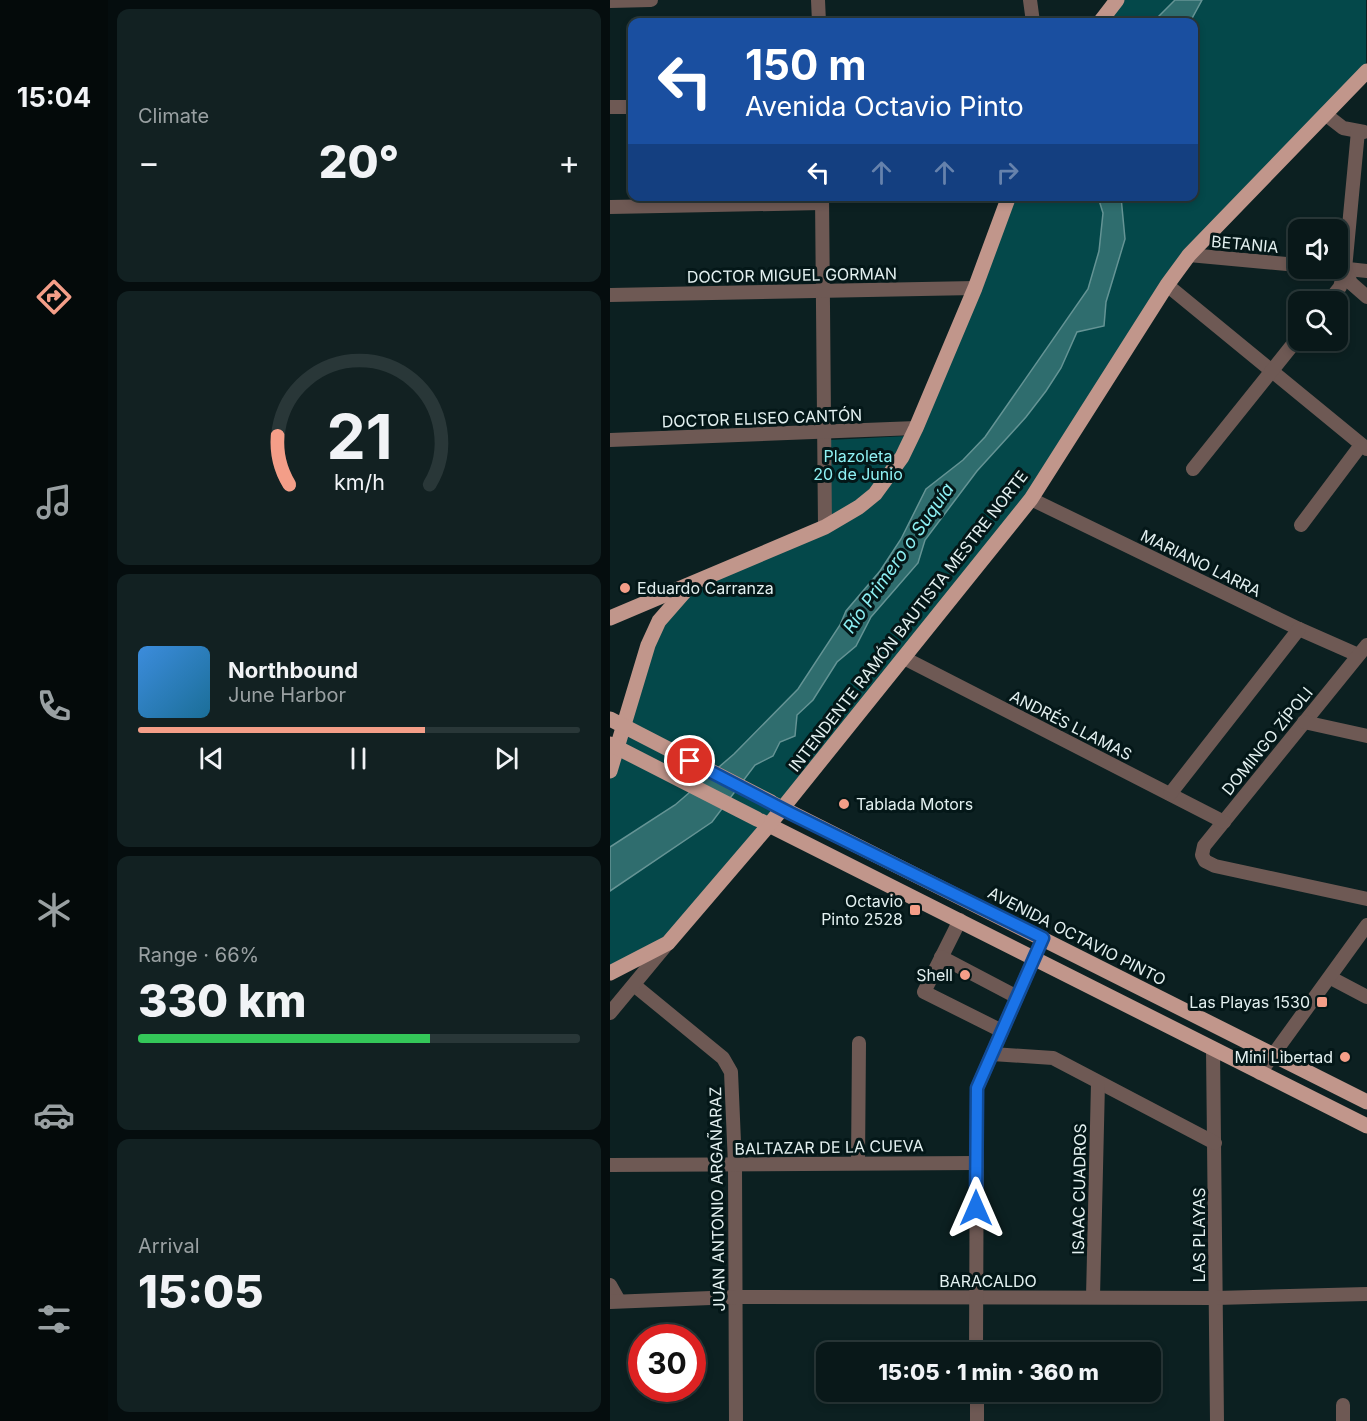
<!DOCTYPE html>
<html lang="en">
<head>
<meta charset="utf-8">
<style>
  :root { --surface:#091819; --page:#122122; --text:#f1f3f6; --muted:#99a0a2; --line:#293738; --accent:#f49e88 }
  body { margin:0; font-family:Inter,sans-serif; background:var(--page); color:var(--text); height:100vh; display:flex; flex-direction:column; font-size:22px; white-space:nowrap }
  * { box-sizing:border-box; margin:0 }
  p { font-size:20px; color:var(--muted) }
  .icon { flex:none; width:33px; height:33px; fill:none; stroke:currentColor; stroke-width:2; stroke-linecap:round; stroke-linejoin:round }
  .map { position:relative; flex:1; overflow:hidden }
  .details { display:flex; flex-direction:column; gap:9px; padding:9px; background:#050d0e; width:502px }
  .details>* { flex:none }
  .hud { position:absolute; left:18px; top:18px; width:570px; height:183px; border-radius:12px; box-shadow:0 3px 9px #0003,0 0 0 2px var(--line); background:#1a4fa0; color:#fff; overflow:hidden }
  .tools { position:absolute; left:678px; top:219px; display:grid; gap:12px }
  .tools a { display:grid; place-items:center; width:60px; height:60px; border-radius:12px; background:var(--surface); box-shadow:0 3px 9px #0003,0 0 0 2px var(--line); font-size:30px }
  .speed { position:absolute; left:18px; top:1324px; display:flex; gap:12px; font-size:30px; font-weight:700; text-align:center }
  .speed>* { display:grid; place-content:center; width:78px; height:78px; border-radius:50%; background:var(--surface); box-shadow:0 3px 9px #0003,0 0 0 2px var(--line); line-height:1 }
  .speed .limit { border:9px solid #d22; background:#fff; color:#111 }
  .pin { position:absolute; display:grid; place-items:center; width:51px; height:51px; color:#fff; margin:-26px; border:3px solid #fff; border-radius:50%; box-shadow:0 2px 6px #0007 }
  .me { position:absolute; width:66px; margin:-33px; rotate:0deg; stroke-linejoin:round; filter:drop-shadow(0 0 4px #0008) }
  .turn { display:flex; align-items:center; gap:21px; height:126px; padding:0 18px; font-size:27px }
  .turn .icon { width:78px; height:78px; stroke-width:2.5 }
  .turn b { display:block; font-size:42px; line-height:51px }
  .lanes { display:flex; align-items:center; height:57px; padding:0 18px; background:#0003; justify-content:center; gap:30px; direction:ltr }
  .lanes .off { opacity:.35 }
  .big { font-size:45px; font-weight:800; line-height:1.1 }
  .details .card { flex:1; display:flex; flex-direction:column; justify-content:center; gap:9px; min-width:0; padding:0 21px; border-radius:12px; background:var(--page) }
  .details .dial { align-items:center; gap:0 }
  .dial svg { height:156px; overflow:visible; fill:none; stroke:var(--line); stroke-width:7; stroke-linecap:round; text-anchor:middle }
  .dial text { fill:var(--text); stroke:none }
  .song { display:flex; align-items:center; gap:18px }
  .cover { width:72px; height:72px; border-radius:9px; background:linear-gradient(135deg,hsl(210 70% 55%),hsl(200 70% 35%)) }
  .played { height:6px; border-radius:3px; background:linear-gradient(90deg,var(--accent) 65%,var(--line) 65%) }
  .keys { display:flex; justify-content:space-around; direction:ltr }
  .heat { display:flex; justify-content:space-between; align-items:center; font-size:33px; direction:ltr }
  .charge { height:9px; border-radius:4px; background:linear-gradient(90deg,#34c759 66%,var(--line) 0) }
  .trip { position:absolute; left:206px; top:1342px; width:345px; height:60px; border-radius:12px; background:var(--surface); box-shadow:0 3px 9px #0003,0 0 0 2px var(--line); font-weight:800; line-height:60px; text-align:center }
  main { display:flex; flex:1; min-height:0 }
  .tab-bar { display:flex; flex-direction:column; width:108px; justify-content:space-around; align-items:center; background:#040a0a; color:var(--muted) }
  .tab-bar .icon { width:42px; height:42px }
  .tab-bar .selected { color:var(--accent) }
  .tab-bar b { font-size:27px; color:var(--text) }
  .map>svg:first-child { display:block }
</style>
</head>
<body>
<main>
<nav class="tab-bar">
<b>15:04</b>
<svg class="icon selected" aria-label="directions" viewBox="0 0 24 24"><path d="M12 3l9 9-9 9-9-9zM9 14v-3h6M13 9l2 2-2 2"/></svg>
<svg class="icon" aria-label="music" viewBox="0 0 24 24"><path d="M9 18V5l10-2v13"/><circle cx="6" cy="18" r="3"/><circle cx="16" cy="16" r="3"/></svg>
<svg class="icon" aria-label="phone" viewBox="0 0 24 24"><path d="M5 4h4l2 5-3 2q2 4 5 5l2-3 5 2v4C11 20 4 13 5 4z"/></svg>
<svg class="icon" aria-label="climate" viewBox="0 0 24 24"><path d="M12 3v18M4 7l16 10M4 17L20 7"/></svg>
<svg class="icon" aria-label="car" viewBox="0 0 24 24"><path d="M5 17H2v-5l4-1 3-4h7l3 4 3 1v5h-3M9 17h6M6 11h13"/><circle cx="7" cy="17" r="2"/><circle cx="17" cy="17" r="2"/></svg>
<svg class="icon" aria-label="filters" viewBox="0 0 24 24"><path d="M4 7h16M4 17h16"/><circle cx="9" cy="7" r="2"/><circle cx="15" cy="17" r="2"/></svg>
</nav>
<section class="details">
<div class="card"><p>Climate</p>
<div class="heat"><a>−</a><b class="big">20°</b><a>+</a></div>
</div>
<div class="card dial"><svg viewBox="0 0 100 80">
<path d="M14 69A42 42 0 1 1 86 69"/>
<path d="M14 69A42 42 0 0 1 8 44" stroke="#f49e88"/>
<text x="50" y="56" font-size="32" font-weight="700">21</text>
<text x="50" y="72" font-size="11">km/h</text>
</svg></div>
<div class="card">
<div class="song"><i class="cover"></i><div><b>Northbound</b><p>June Harbor</p></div></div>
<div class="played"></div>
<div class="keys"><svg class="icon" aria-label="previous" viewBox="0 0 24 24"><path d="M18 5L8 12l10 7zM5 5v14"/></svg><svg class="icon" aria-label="pause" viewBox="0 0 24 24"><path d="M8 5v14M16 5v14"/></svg><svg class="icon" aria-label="next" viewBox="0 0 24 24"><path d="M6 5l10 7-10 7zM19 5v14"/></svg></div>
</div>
<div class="card"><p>Range · 66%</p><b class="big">330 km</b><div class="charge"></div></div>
<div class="card"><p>Arrival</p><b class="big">15:05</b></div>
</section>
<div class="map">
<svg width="757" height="1421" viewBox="0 0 757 1421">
  <rect width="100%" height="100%" fill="#0c2021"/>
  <g fill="#04484a">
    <polygon points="507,0 565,0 543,22 490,22"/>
    <polygon points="592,0 756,0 756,71 595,238 421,499 58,943 0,973 0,891 102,822 145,765 163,756 170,742 186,733 187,715 203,700 227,662 246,646 261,617 308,563 315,540 367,471 416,417 436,391 451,368 467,332 494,326 496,302 515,239 511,197 584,196 584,22 580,22"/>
    <polygon points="399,197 488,197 493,213 489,251 478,289 375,437 353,460 316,489 291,539 270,571 236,611 230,625 188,689 124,754 65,805 0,847 0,771 38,645 84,583 160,552 274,484"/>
    <path d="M297,436c-26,42 -34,56 -77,83v-79z"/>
  </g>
  <g fill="#2f6d6e" stroke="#659495" stroke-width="1.5">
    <polygon points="565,0 592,0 580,22 543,22"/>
    <polygon points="488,197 511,197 515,239 496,302 494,326 467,332 451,368 436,391 416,417 367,471 315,540 308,563 261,617 246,646 227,662 203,700 187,715 185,736 170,742 163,756 145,765 102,822 0,891 0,847 65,805 124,754 188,689 230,625 236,611 270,571 291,539 316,489 353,460 375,437 478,289 489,251 493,213"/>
  </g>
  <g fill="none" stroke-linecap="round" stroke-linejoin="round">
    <g stroke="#6e5954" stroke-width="14">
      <polyline points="208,0 209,22"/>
      <polyline points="420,0 423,22"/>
      <polyline points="0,1 41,0"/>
      <polyline points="0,107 22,107"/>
      <polyline points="715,114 733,128 754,132"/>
      <polyline points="212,196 215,527"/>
      <polyline points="0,207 212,203"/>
      <polyline points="579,255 688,265"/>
      <polyline points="729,268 757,271"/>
      <polyline points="735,269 741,283 757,297"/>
      <polyline points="557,285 757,449"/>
      <polyline points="0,295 365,288"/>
      <polyline points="718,302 730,287 735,269 748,131"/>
      <polyline points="0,440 306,428"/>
      <polyline points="583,469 688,338"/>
      <polyline points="421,499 689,629 748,655"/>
      <polyline points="691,525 751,445"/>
      <polyline points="757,645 594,846 592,855 595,861 605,866 757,899"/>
      <polyline points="294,658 614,822"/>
      <polyline points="694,722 757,736"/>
      <polyline points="560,794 689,629"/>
      <polyline points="350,920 314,992 392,1031"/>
      <polyline points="331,957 407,997"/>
      <polyline points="721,978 757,997"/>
      <polyline points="24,985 113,1058 121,1072 125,1165 126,1421"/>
      <polyline points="0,1013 58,943"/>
      <polyline points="603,1049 607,1421"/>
      <polyline points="382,1054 443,1058 605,1143"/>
      <polyline points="650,1073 757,925"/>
      <polyline points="248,1163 249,1043"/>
      <polyline points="0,1165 366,1163"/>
      <polyline points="0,1285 9,1301"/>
      <polyline points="483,1297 488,1083"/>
      <polyline points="0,1302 126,1297 606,1298 757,1294"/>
      <polyline points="366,1353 367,1088 433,938"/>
      <polyline points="367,1392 367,1421"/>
      <polyline points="733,1405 733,1421"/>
    </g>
    <g stroke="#c1968b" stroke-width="15">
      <polyline points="490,22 507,0"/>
      <polyline points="0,618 215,527 249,507 265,494 292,457 306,428 365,288 399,196"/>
      <polyline points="0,771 38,645 49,621 77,589"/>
      <polyline points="164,804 757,1102"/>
      <polyline points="151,821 757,1126"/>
      <polyline points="0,973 58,943 159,825 421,499 557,285 579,255 757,71"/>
    </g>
    <g stroke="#c1968b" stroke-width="15">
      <polyline points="0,719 161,802"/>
      <polyline points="0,744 147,819"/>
    </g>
  </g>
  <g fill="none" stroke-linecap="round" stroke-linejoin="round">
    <defs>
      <polyline id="route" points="80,761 180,813 433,938 367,1088 366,1208"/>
    </defs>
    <use href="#route" stroke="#114b97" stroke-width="15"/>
    <use href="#route" stroke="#1a73e8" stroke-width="10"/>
  </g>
  <g fill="#f49e88" stroke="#041718" stroke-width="2">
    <circle cx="15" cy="588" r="6"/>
    <circle cx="234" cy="804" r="6"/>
    <rect x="299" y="904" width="12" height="12" rx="3"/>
    <circle cx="355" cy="975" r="6"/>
    <rect x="706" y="996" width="12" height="12" rx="3"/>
    <circle cx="735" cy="1057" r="6"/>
  </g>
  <g text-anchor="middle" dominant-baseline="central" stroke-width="6" stroke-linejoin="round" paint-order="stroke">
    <g font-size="16" fill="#e3f0f0" stroke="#041718">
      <text transform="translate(635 244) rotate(5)">BETANIA</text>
      <text transform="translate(182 275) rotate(-1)">DOCTOR MIGUEL GORMAN</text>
      <text transform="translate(152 418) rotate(-2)">DOCTOR ELISEO CANTÓN</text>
      <text transform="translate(591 563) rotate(26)">MARIANO LARRA</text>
      <text transform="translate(298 621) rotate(-52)">INTENDENTE RAMÓN BAUTISTA MESTRE NORTE</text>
      <text transform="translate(461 725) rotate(27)">ANDRÉS LLAMAS</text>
      <text transform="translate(657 741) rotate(-51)">DOMINGO ZÍPOLI</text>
      <text transform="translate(467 936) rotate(27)">AVENIDA OCTAVIO PINTO</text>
      <text transform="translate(219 1147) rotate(-1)">BALTAZAR DE LA CUEVA</text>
      <text transform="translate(469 1189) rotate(-89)">ISAAC CUADROS</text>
      <text transform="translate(107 1199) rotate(-91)">JUAN ANTONIO ARGAÑARAZ</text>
      <text transform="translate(589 1235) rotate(-90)">LAS PLAYAS</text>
      <text x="378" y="1281">BARACALDO</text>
    </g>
    <g font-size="16" fill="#8ff2f4" stroke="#041718">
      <text x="248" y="456">Plazoleta<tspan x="248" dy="18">20 de Junio</tspan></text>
    </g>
    <g font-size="16" fill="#e3f0f0" stroke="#041718" text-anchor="end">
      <text x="27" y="588" text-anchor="start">Eduardo Carranza</text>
      <text x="246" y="804" text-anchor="start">Tablada Motors</text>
      <text x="293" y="901">Octavio<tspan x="293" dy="18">Pinto 2528</tspan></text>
      <text x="343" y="975">Shell</text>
      <text x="700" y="1002">Las Playas 1530</text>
      <text x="723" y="1057">Mini Libertad</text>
    </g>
    <g font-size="18" font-style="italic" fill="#8df0f3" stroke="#041718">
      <text transform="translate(288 558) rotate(-55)">Río Primero o Suquía</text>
    </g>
  </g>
</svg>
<div class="tools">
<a><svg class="icon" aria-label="sound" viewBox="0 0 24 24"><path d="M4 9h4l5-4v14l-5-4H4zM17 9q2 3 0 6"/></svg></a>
<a><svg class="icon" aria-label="search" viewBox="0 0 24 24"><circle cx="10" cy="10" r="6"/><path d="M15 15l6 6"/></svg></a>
</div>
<div class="speed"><div class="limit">30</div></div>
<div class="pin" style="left:80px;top:761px;background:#d93025"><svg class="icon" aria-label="arrive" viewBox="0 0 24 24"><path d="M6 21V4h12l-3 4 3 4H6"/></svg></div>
<svg class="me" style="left:366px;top:1208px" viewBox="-20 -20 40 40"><path d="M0-17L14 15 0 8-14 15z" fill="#1a73e8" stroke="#fff" stroke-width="4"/></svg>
<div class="trip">15:05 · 1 min · 360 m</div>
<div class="hud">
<div class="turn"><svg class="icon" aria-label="left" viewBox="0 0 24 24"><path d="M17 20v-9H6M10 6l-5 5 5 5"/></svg><div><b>150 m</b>Avenida Octavio Pinto</div></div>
<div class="lanes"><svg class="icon" aria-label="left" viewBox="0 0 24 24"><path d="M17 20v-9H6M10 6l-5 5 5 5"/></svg><svg class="icon off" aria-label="ahead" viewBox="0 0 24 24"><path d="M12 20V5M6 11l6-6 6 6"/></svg><svg class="icon off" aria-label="ahead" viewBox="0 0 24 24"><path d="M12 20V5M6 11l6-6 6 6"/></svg><svg class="icon off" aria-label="right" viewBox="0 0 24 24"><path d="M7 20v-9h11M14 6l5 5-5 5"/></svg></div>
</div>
</div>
</main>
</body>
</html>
